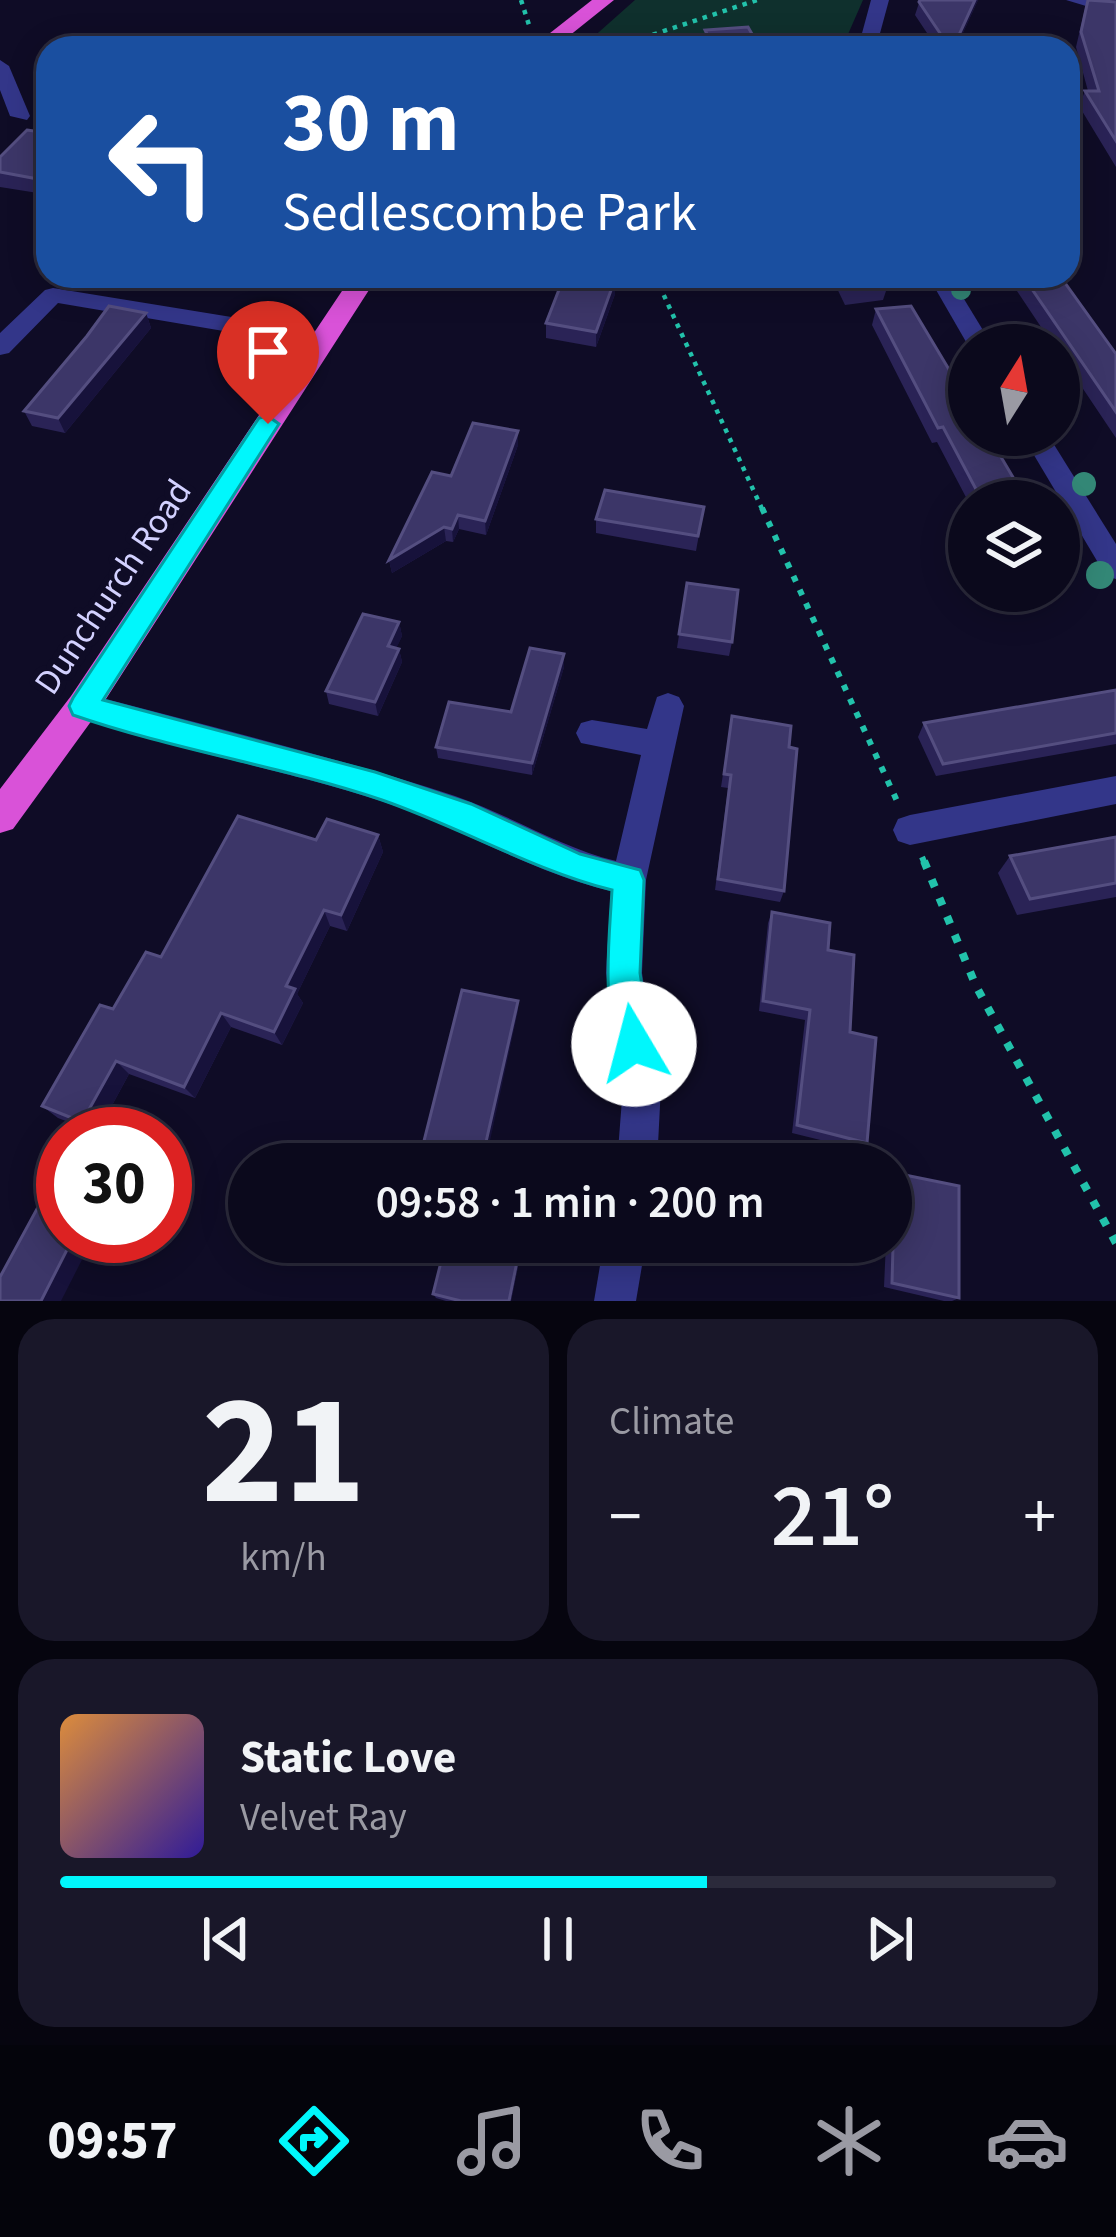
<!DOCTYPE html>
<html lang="en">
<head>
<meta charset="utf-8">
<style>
  :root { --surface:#0b091c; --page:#191729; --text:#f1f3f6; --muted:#9a9aa3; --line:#2b2a3b; --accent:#00f7fc }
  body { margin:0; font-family:"Source Sans 3",sans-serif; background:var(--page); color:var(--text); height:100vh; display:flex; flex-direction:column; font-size:45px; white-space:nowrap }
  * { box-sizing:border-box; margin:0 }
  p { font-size:39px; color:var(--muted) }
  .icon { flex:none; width:66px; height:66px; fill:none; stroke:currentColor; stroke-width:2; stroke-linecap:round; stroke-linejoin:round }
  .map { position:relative; height:1301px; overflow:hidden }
  .sheet { display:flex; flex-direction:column; gap:18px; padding:18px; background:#06050f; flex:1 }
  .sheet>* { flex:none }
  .guide { position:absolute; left:36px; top:36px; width:1044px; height:252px; border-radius:36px; box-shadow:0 6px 30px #0003,0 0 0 3px var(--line); background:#1a4fa0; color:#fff; overflow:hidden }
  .needle { width:78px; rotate:11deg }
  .buttons { position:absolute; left:948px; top:324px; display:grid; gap:24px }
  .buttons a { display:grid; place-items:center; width:132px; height:132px; border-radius:50%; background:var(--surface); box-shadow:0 6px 30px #0003,0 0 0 3px var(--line); font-size:60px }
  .speed { position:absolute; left:36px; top:1107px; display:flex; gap:24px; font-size:60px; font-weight:700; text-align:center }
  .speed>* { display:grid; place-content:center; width:156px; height:156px; border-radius:50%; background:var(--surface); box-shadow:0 6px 30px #0003,0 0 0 3px var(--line); line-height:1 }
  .speed .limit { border:18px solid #d22; background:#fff; color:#111 }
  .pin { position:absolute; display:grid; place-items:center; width:102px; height:102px; color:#fff; margin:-123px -51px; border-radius:50% 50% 50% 0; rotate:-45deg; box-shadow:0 0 12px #0007 }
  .pin .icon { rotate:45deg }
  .me { position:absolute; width:132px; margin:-66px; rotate:352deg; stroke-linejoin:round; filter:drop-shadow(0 0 9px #0008) }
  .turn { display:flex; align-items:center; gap:42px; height:252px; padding:0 48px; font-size:54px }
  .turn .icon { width:156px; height:156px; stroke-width:2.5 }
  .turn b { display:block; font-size:84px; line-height:102px }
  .big { font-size:90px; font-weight:600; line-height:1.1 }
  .sheet .card { flex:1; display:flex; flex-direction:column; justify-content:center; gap:18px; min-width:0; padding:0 42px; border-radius:36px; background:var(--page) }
  .sheet .dial { align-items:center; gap:0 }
  .dial b { font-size:156px; line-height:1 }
  .song { display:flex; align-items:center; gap:36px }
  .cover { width:144px; height:144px; border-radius:18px; background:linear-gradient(135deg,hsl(30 70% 55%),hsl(250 70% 35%)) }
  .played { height:12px; border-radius:6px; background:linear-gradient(90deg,var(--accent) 65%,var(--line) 65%) }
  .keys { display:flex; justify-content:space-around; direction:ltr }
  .heat { display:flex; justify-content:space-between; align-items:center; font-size:66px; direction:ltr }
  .sheet .tiles { flex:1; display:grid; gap:18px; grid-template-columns:1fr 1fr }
  .card:last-child { grid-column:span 2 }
  .trip { position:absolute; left:228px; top:1143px; width:684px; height:120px; border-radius:60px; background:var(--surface); box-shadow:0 6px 30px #0003,0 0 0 3px var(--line); font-weight:600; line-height:120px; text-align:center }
  .menu { display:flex; height:192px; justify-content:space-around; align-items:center; background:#04040b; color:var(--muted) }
  .menu .icon { width:84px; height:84px }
  .menu .active { color:var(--accent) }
  .menu b { font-size:54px; color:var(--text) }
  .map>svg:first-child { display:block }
</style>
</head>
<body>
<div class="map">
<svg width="1116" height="1301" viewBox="0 0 1116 1301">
  <rect width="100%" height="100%" fill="#0f0c26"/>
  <polygon fill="#0f302d" points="635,0 863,0 842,48 777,47 765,34 648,48 581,48"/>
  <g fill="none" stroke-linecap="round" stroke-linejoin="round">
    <g stroke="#22c2ab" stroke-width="4.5" stroke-dasharray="4.5 6" stroke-linecap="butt">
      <polyline points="521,0 529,25"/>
      <polyline points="613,48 757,0"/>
      <polyline points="655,276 763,511"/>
    </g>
    <g stroke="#22c2ab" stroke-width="6" stroke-dasharray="6 9" stroke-linecap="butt">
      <polyline points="762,508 897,801"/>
      <polyline points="922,857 925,864"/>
    </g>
    <polyline stroke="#22c2ab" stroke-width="8" stroke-dasharray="8 12" stroke-linecap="butt" points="924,861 976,986 1116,1243"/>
    <polygon fill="#333689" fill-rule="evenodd" points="1066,0 1087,0 1116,7 1116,15"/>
    <g fill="#333689" fill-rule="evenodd">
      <polygon points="871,0 889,0 876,48 858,48"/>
      <polygon points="0,60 9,66 30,116 27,120 10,116 0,90"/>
      <polygon points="928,276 950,276 992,345 969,347"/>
      <polygon points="53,288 323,332 335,340 323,348 58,303 9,353 0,355 0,333 45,290"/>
      <polygon points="1022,435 1048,435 1116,544 1116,579 1106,576"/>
      <path d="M83,693c124,33 250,63 372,103 55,19 104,51 161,65l25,-106 -60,-12 -5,-10 5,-10 11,-3 55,9 10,-32 11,-4 11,4 5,9 -38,174 -4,93 19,113 -4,78h-40l6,-78 -17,-113 5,-82c-80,-19 -151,-64 -230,-90 -101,-33 -208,-51 -309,-86l-5,-9 5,-9z"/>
      <polygon points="1116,776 1116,804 910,845 898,841 893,830 898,819 910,815"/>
      <polygon points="604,1242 646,1242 636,1301 594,1301"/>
    </g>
    <g fill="#d952d8" fill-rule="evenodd">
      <polygon points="592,0 614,0 554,48 531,48"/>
      <polygon points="352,276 378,276 95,716 13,829 0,833 0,789 71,696"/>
    </g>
  </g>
  <g fill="#338776">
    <circle cx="961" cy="290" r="10"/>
    <circle cx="1084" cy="484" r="12"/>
    <circle cx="1100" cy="575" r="14"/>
  </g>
  <g fill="#2a2356">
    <polygon points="920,0 978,0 956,48 937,48 915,15"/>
    <polygon points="1087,0 1116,0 1116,167 1079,106 1085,91 1088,91 1076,47"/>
    <polygon points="705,30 760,48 706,48 704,45"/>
    <polygon points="48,133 48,189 44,194 0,187 0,157"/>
    <polygon points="831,276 883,276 888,285 883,300 845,305"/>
    <polygon points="1007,276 1060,276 1116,354 1116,438 1059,353 1059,345 1053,345"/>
    <polygon points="615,294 596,347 546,338 546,323"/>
    <polygon points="876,309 1027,501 969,501 969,503 937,442 932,443 872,325"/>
    <polygon points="146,313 151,328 65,433 32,426 24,411 87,336"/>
    <polygon points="518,445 486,535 459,529 453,542 446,541 392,573 389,560 451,476"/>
    <polygon points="704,507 696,551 596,533 596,519"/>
    <polygon points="1059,556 1070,575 1062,590 1059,590"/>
    <polygon points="687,583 732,642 729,656 677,648"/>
    <polygon points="1019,591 1052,591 1021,595"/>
    <polygon points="399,622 402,636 396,648 399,649 402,662 378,716 329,704 326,691"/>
    <polygon points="564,654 564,667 532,775 438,758 436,747 511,712"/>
    <polygon points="1116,690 1116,744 936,776 918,737 924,723"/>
    <polygon points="732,716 789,747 784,891 780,902 715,890 728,788 721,787"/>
    <polygon points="378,835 383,852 347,931 330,926 297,994 303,1003 282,1045 231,1027 195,1098 129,1074 97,1133 58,1118 42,1106 113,1009 161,957 316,840"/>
    <polygon points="1116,837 1116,897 1017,915 998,873 1010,856"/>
    <polygon points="772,912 828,950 850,1032 867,1143 861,1150 792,1133 805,1020 759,1011 768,923"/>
    <polygon points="895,1173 959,1298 952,1301 944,1301 884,1287 886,1242 891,1242 891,1176"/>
    <polygon points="446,1242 523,1242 511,1301 446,1301 436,1298 433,1294"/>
  </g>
  <g fill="#17123b">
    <polygon points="975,0 978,0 956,48 953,48"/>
    <polygon points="48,168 48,189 44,194 38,179"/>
    <polygon points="615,279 615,294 596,347 596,332"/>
    <polygon points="146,313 151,328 65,433 58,418"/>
    <polygon points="518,431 518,445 486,535 485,521"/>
    <polygon points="458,515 459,529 453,542 452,529"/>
    <polygon points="444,527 446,541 392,573 389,560"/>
    <polygon points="399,622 402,636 391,660 388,646"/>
    <polygon points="399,649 402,662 378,716 375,702"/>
    <polygon points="564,654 564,667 532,775 532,763"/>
    <polygon points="378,835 383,852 347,931 341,915"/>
    <polygon points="324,910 330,926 297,994 303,1003 282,1045 274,1032 286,986"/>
    <polygon points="518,1001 518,1011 485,1164 481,1164"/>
    <polygon points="221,1013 231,1027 195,1098 184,1087"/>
    <polygon points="116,1061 129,1074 97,1133 82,1122"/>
    <polygon points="74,1236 94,1236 61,1301 41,1301"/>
    <polygon points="521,1242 523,1242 511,1301 509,1301"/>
  </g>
  <g fill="#3c3668" stroke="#544e80" stroke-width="3">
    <polygon points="920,0 975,0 953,48 950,48 919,2"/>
    <polygon points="1088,0 1116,2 1116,141 1085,91 1099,91 1081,32"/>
    <polygon points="748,27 760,48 714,48 705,30"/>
    <polygon points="27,130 48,133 48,168 38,179 0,172 0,157"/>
    <polygon points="579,276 615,279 596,332 546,323 562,282 575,284"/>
    <polygon points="842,276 883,276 888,285 849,289"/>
    <polygon points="1023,276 1060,276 1116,354 1116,412"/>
    <polygon points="109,306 146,313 58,418 24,411 87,336"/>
    <polygon points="911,306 969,403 969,435 988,435 1027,501 986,501 982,493 978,493 943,427 938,428 876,309"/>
    <polygon points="473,423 518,431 485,521 458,515 452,529 444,527 389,560 432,472 451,476"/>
    <polygon points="605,490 704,507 698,536 596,519"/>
    <polygon points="1059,556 1070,575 1059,577"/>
    <polygon points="687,583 738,590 732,642 679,634"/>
    <polygon points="363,614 399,622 388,646 399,649 375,702 326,691"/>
    <polygon points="530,648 564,654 532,763 436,747 449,702 511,712"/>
    <polygon points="1116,690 1116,733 943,764 924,723"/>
    <polygon points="732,716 791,726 789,747 797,749 784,891 718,879 731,775 724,774"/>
    <polygon points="238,816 316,840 327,819 378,835 341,915 324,910 286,986 295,989 274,1032 221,1013 184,1087 116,1061 82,1122 42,1106 100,1005 113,1009 146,952 161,957"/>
    <polygon points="1116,837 1116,883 1030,899 1010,856"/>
    <polygon points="772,912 830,923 828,950 854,955 850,1032 876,1038 867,1143 797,1125 810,1010 763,1001"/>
    <polygon points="462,990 518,1001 481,1164 426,1164 430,1151 422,1149"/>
    <polygon points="895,1173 959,1186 959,1298 892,1283"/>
    <polygon points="38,1207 63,1216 63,1236 74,1236 41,1301 0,1301 0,1277"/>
    <polygon points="446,1242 521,1242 509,1301 461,1301 433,1294"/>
  </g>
  <path fill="#00f7fc" stroke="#00a1a4" stroke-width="3" d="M268,416l11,8 -176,276 272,72 96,32 109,50 60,16 4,10 -4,93 11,71 -5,12 -12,5 -12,-5c-21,-51 -13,-112 -10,-166 -79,-20 -152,-63 -230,-90 -101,-34 -208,-50 -309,-85l-4,-9 4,-8 186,-280z"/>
  <g text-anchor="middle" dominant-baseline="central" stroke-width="12" stroke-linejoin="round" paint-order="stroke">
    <g font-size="36" fill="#d3d1ff" stroke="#0f0c26">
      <text transform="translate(113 587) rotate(-56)">Dunchurch Road</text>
    </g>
  </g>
</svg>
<div class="buttons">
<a><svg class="needle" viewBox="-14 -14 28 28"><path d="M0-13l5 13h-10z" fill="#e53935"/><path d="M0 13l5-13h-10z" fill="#9a9aa3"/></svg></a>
<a><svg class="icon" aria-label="layers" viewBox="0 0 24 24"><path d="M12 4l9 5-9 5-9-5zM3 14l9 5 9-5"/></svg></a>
</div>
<div class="speed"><div class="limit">30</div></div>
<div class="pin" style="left:268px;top:424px;background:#d93025"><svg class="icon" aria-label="arrive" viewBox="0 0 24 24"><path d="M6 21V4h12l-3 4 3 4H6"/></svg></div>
<svg class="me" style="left:634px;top:1044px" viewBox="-20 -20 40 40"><circle r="19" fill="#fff"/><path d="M0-13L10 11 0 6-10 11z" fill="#00f7fc"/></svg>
<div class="trip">09:58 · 1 min · 200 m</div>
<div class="guide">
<div class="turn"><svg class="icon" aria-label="left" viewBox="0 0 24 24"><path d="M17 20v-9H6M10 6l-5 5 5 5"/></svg><div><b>30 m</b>Sedlescombe Park</div></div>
</div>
</div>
<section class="sheet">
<div class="tiles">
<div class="card dial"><b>21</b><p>km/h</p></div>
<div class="card"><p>Climate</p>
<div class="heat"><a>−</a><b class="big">21°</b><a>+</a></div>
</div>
<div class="card">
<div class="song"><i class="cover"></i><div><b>Static Love</b><p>Velvet Ray</p></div></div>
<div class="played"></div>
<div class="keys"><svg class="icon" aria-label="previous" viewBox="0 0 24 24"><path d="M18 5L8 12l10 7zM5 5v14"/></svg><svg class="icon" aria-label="pause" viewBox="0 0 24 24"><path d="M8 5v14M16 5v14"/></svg><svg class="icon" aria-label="next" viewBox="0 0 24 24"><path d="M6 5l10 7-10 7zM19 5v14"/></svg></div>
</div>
</div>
</section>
<nav class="menu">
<b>09:57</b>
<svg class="icon active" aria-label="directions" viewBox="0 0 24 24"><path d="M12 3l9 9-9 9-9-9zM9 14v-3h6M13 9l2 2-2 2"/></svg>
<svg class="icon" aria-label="music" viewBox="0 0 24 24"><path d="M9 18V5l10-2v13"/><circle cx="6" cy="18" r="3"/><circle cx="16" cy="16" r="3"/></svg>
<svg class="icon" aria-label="phone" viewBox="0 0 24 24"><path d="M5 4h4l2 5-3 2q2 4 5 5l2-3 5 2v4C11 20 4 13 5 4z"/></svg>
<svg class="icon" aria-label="climate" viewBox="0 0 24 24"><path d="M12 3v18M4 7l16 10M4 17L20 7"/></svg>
<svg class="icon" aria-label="car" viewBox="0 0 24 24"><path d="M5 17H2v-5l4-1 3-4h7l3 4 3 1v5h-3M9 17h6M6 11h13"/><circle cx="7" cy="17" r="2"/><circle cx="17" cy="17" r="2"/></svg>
</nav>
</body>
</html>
